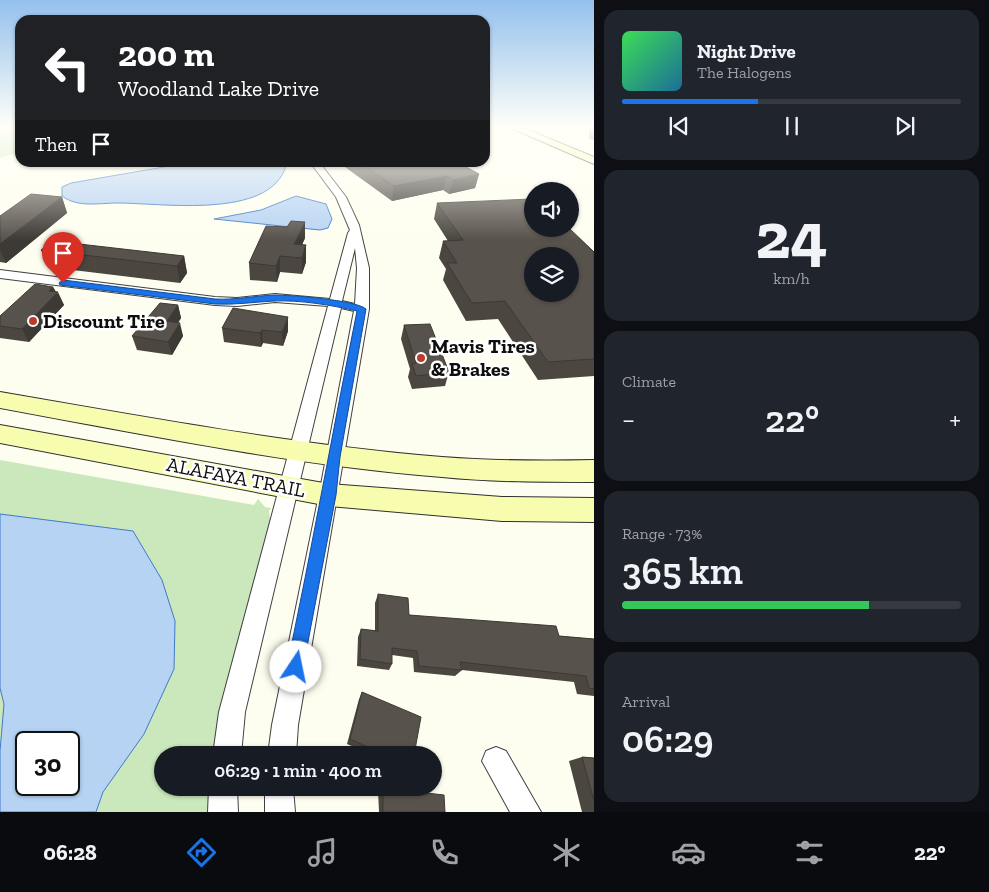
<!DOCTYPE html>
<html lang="en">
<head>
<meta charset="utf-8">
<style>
  :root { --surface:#171b24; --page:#20242c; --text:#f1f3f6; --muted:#9ea1a6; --line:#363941; --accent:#1a73e8 }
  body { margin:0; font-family:"Zilla Slab",serif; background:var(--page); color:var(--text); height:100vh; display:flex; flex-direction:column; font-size:19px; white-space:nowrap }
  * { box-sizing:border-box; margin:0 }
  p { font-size:16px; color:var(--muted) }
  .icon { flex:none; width:28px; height:28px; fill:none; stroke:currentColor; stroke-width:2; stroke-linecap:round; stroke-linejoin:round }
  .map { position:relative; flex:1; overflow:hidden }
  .panel { display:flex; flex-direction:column; gap:10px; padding:10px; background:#0d0f14; width:395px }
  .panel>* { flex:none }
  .guide { position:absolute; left:15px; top:15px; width:475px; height:152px; border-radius:15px; box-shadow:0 1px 4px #0004; background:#202124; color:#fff; overflow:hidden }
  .controls { position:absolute; left:524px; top:182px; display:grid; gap:10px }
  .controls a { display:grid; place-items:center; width:55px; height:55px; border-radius:50%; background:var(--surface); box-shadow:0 1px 4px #0004; font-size:25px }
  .speed { position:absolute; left:15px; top:731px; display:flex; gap:10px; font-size:25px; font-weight:700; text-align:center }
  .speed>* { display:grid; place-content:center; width:65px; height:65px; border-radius:50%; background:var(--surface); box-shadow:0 1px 4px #0004; line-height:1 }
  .speed .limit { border:2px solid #111; border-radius:8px; background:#fff; color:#111 }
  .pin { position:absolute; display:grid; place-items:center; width:42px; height:42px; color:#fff; margin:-51px -21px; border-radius:50% 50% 50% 0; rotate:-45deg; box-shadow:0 0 5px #0007 }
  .pin .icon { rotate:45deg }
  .me { position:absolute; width:55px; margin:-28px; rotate:11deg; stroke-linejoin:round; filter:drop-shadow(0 0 4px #0008) }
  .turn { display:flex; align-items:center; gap:18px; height:105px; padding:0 20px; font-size:22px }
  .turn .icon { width:65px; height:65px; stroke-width:2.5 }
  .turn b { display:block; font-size:35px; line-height:42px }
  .then { display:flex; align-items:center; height:48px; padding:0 20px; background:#0003; gap:10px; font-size:19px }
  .big { font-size:38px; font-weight:600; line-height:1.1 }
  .panel .tile { flex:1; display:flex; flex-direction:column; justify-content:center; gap:8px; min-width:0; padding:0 18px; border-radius:15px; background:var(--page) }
  .panel .dial { align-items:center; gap:0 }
  .dial b { font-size:65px; line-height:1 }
  .song { display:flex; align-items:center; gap:15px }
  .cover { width:60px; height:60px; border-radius:8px; background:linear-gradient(135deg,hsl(130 70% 55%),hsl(200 70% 35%)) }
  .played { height:5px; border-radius:2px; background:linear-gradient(90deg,var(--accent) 40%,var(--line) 40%) }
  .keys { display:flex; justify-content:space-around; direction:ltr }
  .heat { display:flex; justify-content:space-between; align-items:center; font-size:28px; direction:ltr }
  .charge { height:8px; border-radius:4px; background:linear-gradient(90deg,#34c759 73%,var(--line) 0) }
  .trip { position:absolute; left:154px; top:746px; width:288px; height:50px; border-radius:25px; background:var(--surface); box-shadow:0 1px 4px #0004; font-weight:600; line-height:50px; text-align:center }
  .tabs { display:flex; height:80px; justify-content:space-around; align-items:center; background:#090b0e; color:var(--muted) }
  .tabs .icon { width:35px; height:35px }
  .tabs .active { color:var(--accent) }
  .tabs b { font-size:22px; color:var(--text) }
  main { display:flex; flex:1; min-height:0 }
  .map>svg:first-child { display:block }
</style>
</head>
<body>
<main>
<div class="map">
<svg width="594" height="812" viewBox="0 0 594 812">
  <rect width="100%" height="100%" fill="#fefef0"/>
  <g fill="#cae8bb" fill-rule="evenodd">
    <polygon points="0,126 20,126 20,152 0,158"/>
    <path d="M0,460l254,45 4,-6 7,8 6,1 -2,3 3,22 -57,211v11h-53v33h53v24h-215zM26,742h43v43h-43z"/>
  </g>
  <g fill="#b7d3f4" stroke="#407ac9" fill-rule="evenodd">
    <path d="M284,163l2,3c-16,54 -125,37 -168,37 -19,0 -40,5 -56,-7v-9l9,-4 116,-20z"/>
    <polygon points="296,196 326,204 332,219 328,228 320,230 214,219 261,210"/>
    <path d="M0,514l133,17 29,49 13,41 -1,48 -30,65 -41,58 -7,20h-96v-61l4,-47 -4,-16zM69,742v43h-43v-43z"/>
  </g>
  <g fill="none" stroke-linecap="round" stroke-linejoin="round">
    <defs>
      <g id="street">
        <path d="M310,162h9l27,35 13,28 10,43v41l-71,416 -2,30h-28l4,-30 47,-230 34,-179 1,-5 -13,-3 -96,404 -4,43h-28l6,-43 109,-406 -53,-4 -38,4 -22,-1 -215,-27v-8l215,27 22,1 38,-4 55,5 18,-66 2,-3 -14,-33zM355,248l2,20 -2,36 -13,-3z"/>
        <polygon points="496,747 506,751 541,812 510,812 482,761 486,751"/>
        <polygon points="209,788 237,788 238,812 208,812"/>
        <polygon points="265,788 293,788 295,812 265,812"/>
      </g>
      <g id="secondary">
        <polygon points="506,126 519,126 594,157 594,164"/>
        <path d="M0,392c147,25 294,53 442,65 51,4 101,4 152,3v22c-51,0 -101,0 -152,-5 -149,-12 -295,-42 -442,-69z"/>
        <polygon points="0,425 329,484 502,497 594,498 594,522 502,521 329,506 0,443"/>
      </g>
    </defs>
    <use href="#street" stroke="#414141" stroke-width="2"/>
    <use href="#secondary" stroke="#303030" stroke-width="2"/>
    <use href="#street" fill="#fff" fill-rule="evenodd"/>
    <use href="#secondary" fill="#f7fcae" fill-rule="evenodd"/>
  </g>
  <g fill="#4b4740">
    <polygon points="590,126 594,126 594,140 589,139 589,129"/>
    <polygon points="338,162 457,162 479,174 475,188 449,194 443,190 392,201"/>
    <polygon points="62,197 67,213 6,263 0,262 0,216"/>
    <polygon points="437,203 594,252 594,376 538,380 498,319 466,321 443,280 446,269 439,258 443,241 448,241 434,219"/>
    <polygon points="570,212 574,215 570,223"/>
    <polygon points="305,238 302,245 306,245 306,262 302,274 280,272 277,282 250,280 249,263"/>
    <polygon points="41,250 184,256 187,273 180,283 48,267"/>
    <polygon points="53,287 64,305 29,342 0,338 0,316"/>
    <polygon points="178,305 181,318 178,322 183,336 172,355 137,350 132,336"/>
    <polygon points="404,325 449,372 445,386 412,389 408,377 410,369 401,339"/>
    <polygon points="222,328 288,331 283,346 263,343 261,347 224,342"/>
    <polygon points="378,594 409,615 559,636 594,639 594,696 577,694 574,682 462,670 455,676 414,672 413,658 392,655 392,664 389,670 357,666 358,637 361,629 375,631 375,603"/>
    <polygon points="362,692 414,755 372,755 347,744 359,699"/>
    <polygon points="582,757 594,758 594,812 582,812 569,761"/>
    <polygon points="383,788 445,812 379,812 378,790"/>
  </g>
  <g fill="#3d3934">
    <polygon points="479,174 475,188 449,194 453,180"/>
    <polygon points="447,176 443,190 392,201 394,186"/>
    <polygon points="62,197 67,213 6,263 0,250 0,244"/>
    <polygon points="305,222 305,238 296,257 294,244"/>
    <polygon points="306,245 306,262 302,274 302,258"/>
    <polygon points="184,256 187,273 180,283 177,266"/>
    <polygon points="280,256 280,272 277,282 276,266"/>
    <polygon points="53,287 57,294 58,292 64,305 29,342 22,329 49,291"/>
    <polygon points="178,305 181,318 171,335 167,321"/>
    <polygon points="288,317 288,331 283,346 282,332"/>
    <polygon points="180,323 183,336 172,355 168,342"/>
    <polygon points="262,330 263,343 261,347 260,333"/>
  </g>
  <g fill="#57524b" stroke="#3d3934" fill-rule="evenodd">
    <polygon points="359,162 457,162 479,174 453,180 447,176 394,186"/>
    <polygon points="31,194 62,197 0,244 0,216"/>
    <path d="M532,199v30h38l24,23v107l-46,3 -43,-61 -33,2 -25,-40h10l-14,-22 20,-1 -26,-37zM532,256h38v38h-38z"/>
    <polygon points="291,221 305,222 294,244 306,245 302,258 280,256 276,266 249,263 266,226 287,227"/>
    <polygon points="53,241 184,256 177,266 41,250"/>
    <polygon points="35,284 53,287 49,291 58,292 22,329 0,326 0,316"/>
    <polygon points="160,303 178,305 167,321 180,323 168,342 132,336"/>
    <polygon points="233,308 288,317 282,332 262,330 260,333 222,328"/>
    <polygon points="430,324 449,372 416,376 412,364 416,363 404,325"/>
    <polygon points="378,594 408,598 409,615 556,626 559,636 594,639 594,689 589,688 586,676 460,662 462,670 419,666 417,651 392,648 392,664 360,659 361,629 378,631"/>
    <polygon points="362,692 421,717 414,755 386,755 350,739"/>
    <polygon points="582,757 594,758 594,801"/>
    <polygon points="383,788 444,795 445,812 383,812"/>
  </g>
  <linearGradient id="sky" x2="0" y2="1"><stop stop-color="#94c0ed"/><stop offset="0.53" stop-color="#fffff8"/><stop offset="1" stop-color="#fffff8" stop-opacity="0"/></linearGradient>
  <rect width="594" height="240" fill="url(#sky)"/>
  <path fill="#1a73e8" stroke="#114b97" d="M63,280l152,19c20,1 39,-3 59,-4 16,0 82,5 92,14l-26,148 -4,38 -34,178 -6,3 -6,-3 -3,-6c25,-119 46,-238 70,-356 -26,-6 -56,-11 -83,-10 -20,1 -38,4 -59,3l-155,-19 -1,-2z"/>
  <g fill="#ba3d2b" stroke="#fff" stroke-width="2">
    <circle cx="33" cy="321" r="5"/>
    <circle cx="421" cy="358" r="5"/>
  </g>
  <g text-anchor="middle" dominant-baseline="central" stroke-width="5" stroke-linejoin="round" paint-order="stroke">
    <g font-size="20" font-weight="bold" fill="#0e0e0e" stroke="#fff" text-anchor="start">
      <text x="43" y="321">Discount Tire</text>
      <text x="431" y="346">Mavis Tires<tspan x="431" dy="23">&amp; Brakes</tspan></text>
    </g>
    <g font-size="20" fill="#0e0e0e" stroke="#fff">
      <text transform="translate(236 477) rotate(11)">ALAFAYA TRAIL</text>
    </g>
  </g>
</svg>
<div class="controls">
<a><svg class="icon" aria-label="sound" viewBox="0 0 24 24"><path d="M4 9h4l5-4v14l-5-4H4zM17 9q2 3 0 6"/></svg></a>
<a><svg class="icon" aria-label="layers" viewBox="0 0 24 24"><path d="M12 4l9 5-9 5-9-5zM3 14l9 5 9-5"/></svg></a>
</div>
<div class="speed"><div class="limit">30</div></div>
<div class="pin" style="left:63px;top:283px;background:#d93025"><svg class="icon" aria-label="arrive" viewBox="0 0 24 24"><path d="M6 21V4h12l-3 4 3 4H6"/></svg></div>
<svg class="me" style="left:296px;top:667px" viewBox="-20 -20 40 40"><circle r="19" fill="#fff"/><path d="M0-13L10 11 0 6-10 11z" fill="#1a73e8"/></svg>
<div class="trip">06:29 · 1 min · 400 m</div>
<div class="guide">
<div class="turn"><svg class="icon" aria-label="left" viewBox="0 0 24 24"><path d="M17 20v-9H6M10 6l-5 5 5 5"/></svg><div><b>200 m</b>Woodland Lake Drive</div></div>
<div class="then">Then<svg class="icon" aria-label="arrive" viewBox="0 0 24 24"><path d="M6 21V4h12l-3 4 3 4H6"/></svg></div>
</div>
</div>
<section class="panel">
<div class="tile">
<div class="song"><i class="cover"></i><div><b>Night Drive</b><p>The Halogens</p></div></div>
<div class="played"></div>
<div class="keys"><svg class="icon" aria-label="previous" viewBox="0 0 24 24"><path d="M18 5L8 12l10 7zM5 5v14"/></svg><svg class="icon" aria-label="pause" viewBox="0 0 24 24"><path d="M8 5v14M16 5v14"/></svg><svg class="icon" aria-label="next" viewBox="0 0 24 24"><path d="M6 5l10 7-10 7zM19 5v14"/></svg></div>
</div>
<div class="tile dial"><b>24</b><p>km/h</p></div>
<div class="tile"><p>Climate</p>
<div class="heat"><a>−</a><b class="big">22°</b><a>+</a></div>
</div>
<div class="tile"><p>Range · 73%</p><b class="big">365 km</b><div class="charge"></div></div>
<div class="tile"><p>Arrival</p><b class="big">06:29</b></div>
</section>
</main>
<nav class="tabs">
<b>06:28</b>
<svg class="icon active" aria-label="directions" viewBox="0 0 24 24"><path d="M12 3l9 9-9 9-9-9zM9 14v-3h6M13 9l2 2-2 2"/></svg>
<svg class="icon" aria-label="music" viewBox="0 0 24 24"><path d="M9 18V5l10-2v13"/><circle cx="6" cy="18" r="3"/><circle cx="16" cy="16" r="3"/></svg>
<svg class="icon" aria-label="phone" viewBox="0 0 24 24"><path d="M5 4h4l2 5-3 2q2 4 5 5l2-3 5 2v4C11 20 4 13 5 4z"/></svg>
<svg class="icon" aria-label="climate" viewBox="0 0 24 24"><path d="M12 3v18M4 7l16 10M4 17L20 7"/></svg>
<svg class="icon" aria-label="car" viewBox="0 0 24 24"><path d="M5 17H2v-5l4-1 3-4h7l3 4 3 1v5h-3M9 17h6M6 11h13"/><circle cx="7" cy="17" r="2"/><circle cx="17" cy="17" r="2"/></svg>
<svg class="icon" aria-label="filters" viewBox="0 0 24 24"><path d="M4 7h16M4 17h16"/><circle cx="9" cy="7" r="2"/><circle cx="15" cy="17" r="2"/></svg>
<b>22°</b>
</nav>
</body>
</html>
